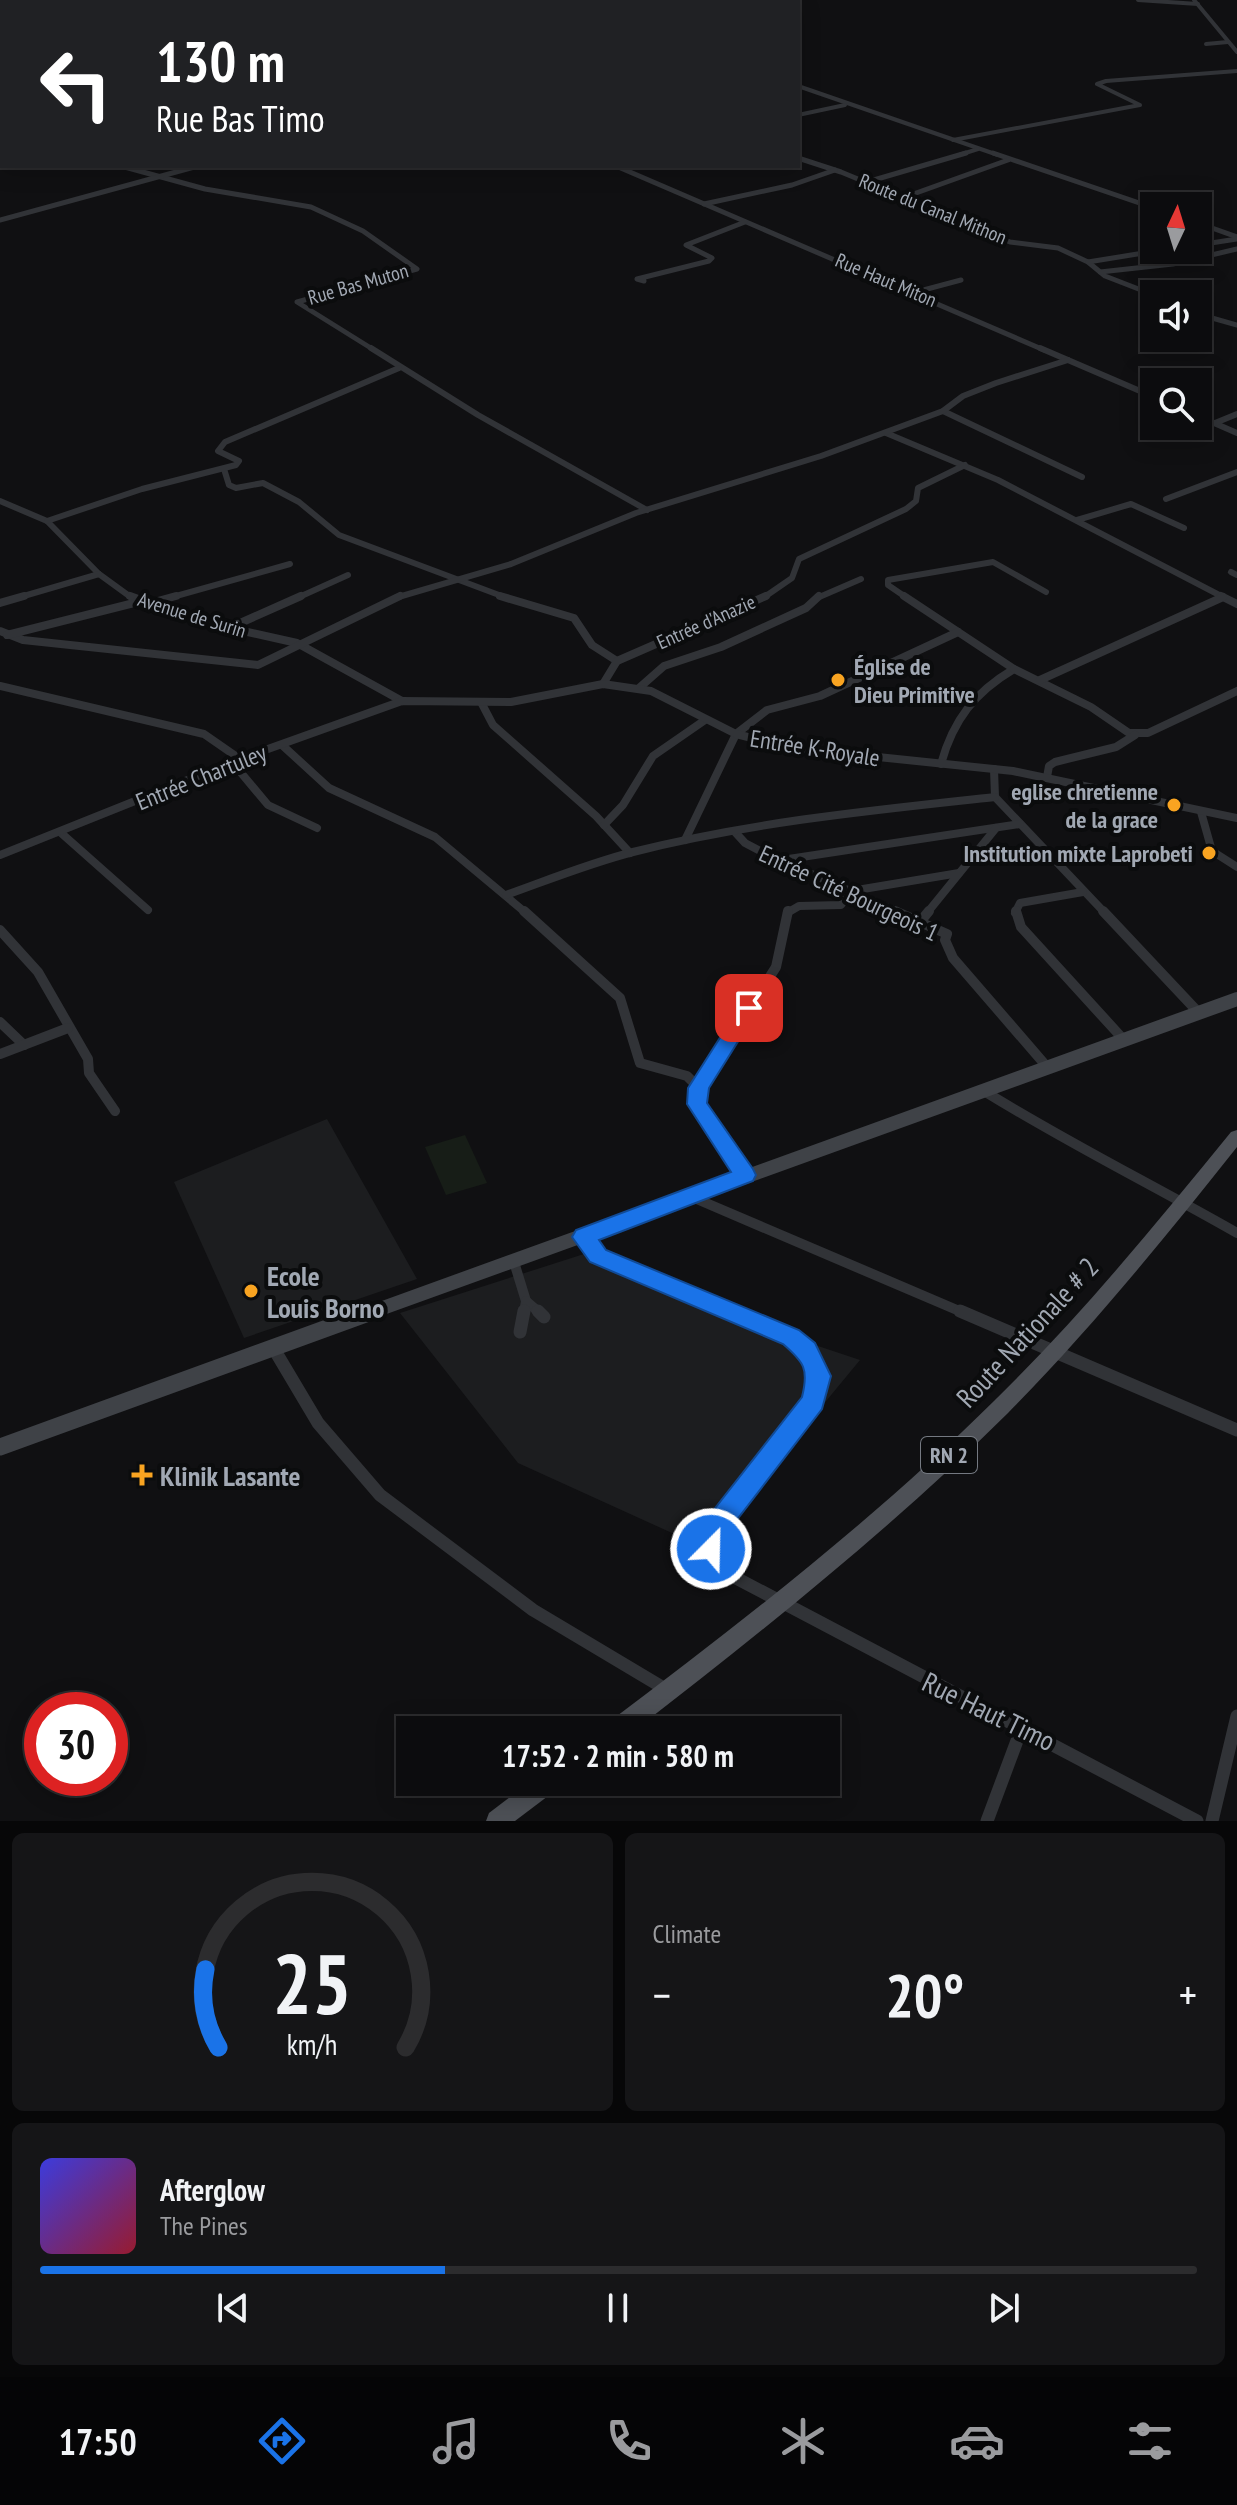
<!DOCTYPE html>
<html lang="en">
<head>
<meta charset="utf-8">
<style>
  :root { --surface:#0c0c0e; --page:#151517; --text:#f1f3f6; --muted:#9a9b9e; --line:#2c2c2e; --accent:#1a73e8 }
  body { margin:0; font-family:"PT Sans Narrow",sans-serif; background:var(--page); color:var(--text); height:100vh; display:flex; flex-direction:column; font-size:30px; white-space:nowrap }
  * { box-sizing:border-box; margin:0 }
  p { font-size:26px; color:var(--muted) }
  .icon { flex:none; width:44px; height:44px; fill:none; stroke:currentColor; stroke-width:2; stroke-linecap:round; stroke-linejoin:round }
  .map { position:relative; height:1821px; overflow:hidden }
  .drawer { display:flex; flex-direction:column; gap:12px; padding:12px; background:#070708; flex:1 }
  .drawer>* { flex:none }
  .banner { position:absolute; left:0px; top:0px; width:800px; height:168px; box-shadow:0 4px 20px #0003,0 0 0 2px var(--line); background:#202124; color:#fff; overflow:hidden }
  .needle { width:52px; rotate:4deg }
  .fabs { position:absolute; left:1140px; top:192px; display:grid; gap:16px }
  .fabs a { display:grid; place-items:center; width:72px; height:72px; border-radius:0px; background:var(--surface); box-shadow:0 4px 20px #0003,0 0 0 2px var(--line); font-size:40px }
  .speed { position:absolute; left:24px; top:1692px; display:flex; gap:16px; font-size:40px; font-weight:700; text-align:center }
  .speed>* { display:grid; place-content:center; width:104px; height:104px; border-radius:50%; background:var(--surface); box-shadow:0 4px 20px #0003,0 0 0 2px var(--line); line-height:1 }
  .speed .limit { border:12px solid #d22; background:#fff; color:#111 }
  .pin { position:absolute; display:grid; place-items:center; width:68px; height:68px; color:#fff; margin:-34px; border-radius:16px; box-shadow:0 4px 12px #0006 }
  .me { position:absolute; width:88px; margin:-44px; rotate:23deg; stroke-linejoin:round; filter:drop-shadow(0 0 6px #0008) }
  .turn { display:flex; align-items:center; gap:28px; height:168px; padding:0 24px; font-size:36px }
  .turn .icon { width:104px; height:104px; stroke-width:2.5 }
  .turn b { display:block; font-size:56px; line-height:68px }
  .big { font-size:60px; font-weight:800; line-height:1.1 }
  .drawer .widget { flex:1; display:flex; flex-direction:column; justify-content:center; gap:12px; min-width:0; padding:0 28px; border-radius:12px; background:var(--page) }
  .drawer .dial { align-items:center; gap:0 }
  .dial svg { height:208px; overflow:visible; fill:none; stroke:var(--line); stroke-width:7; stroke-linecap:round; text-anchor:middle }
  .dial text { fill:var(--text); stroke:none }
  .song { display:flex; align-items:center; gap:24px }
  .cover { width:96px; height:96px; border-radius:12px; background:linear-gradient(135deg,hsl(240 70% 55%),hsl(350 70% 35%)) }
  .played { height:8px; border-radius:4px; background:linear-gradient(90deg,var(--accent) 35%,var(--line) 35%) }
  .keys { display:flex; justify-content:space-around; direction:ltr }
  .heat { display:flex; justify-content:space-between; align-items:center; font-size:44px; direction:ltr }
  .drawer .tiles { flex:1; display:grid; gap:12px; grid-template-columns:1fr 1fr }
  .widget:last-child { grid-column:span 2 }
  .trip { position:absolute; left:396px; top:1716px; width:444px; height:80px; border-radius:0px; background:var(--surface); box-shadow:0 4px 20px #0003,0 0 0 2px var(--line); font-weight:800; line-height:80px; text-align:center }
  .dock { display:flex; height:128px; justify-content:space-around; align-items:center; background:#050506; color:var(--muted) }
  .dock .icon { width:56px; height:56px }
  .dock .current { color:var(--accent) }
  .dock b { font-size:36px; color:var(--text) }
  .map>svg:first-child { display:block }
</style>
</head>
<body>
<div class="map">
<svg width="1237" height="1821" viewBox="0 0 1237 1821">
  <rect width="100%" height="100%" fill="#101012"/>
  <g fill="#1c1d1f">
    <polygon points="327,1119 417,1279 244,1338 174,1182"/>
    <polygon points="584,1254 703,1304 801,1350 815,1345 860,1360 705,1548 518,1463 400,1313"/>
  </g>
  <polygon fill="#171d17" points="465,1135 487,1183 446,1195 425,1147"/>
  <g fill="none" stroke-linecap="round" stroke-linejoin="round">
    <g stroke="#263036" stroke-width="2">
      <polyline points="75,0 117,2"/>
      <polyline points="236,0 240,2"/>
      <polyline points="539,0 542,2"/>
    </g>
    <g stroke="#313337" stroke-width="4">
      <polyline points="248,0 255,2"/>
      <polyline points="550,0 553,2"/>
      <polyline points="1138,0 1198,4"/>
      <polyline points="1194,0 1237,52"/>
      <polyline points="777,2 782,0"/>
      <polyline points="1206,44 1228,42"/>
      <polyline points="798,86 998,155"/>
      <polyline points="798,115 845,105"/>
      <polyline points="953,140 1140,105 1097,84 1106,81 1237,71"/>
      <polyline points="959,155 978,149"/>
    </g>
    <g stroke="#313337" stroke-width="5">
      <polyline points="993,153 1154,208"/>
      <polyline points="798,158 841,172 1010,242 1058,248 1088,262 1105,276 1154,295"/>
      <polyline points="121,166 205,189 311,207 363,231 417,269 297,302 374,350"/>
      <polyline points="616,166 1044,350"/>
      <polyline points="867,182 966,153"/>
      <polyline points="905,197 1008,160"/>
      <polyline points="704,204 792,185 835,170"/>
      <polyline points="0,220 198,166"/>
      <polyline points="1198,223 1237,237"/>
      <polyline points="1198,245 1237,239"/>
      <polyline points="1088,262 1162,250"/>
      <polyline points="1100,272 1173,264 1237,249"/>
      <polyline points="644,281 637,279 709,261 712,258 686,245 745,222"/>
      <polyline points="916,292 961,280"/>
      <polyline points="1198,314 1237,325"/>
    </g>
    <g stroke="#313337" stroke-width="6">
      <polyline points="371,348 478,415 647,510"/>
      <polyline points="1040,348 1154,397"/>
      <polyline points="943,411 1082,477"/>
      <polyline points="1198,416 1237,433"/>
      <polyline points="1215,423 1237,414"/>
      <polyline points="886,433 998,480 1225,598"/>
      <polyline points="224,469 229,485 236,488 263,483 299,502 339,535 507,598"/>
      <polyline points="1166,499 1237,472"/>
      <polyline points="0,501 47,521 99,574 132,598"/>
      <polyline points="1077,520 1131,504 1184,528"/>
      <polyline points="47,521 142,489 236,465 239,461 218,451 225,442 399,368"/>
      <polyline points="1231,572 1237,575"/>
      <polyline points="17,598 99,574"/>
      <polyline points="169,598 290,564"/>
      <polyline points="297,598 348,575"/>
      <polyline points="395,598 511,564 636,513 821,456 943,411 963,396 996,383 1068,360"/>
      <polyline points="763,598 792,578 799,559 906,509 916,501 918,488 965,465"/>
      <polyline points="817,598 861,579"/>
      <polyline points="907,598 888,585 888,580 993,562 1046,592"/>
    </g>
    <g stroke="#313337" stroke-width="8">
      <polyline points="130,596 198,621 297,643 402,701"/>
      <polyline points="500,596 574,618 592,645 617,661"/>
      <path d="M904,596l110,73c-39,23 -61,51 -73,95"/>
      <polyline points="1221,596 1237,604"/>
      <polyline points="0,603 24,596"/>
      <polyline points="147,604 176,596"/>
      <polyline points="229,628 301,596"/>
      <polyline points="0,631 23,640 258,665 400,596"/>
      <polyline points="7,635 138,602"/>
      <polyline points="1014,669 1091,707 1129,733 1148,733 1237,691"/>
      <polyline points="1040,680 1223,597"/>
      <polyline points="603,684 617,661 766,596"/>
      <polyline points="0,686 204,734 240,759"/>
      <polyline points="639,688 664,666 721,647 806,608 819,596"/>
      <polyline points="482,704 493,725 596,816 630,853"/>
      <polyline points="282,745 329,788 435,837 526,913"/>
      <polyline points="232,762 268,805 317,828"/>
      <polyline points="994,769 995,797 1105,913"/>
      <polyline points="1047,777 1049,766 1055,762 1116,747 1135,735"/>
      <polyline points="1201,812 1212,851 1237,867"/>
      <polyline points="604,825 623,805 653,756 705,720"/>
      <polyline points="60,832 148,910"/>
      <polyline points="735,832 745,843 766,854 900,913"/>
      <polyline points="685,840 736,734 767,710 820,696 958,632"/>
      <polyline points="0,855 240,759 402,701 511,702 603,684 651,691 736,734 791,748 1013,771 1237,818"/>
      <polyline points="782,860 1020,824"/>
      <path d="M506,895c42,-15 84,-32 127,-43 119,-30 241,-42 362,-55"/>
      <polyline points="787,913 799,906 841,905 851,891 959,873"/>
      <polyline points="927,913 996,828"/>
      <polyline points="1015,913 1020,903 1083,892"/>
    </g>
    <g stroke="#313337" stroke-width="10">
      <polyline points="524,911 620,998 640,1063 687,1076 699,1088"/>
      <polyline points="895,911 947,934 945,940 953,958 1048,1068"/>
      <polyline points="1016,911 1021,927 1124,1040"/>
      <polyline points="1103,911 1198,1012"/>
      <polyline points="920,922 929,911"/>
      <polyline points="0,930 38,972 88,1059 89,1073 115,1111"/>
      <polyline points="0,1022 24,1045"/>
      <polyline points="0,1054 68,1028"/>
      <path d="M984,1091c82,51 169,94 253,142"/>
      <polyline points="745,1175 697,1104 699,1088 776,967 788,911"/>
      <polyline points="692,1197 964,1313"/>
      <polyline points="584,1237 598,1256 735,1313"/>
      <polyline points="514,1262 526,1301 524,1313"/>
      <polyline points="526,1301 540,1313"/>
    </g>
    <g stroke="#313337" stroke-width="13">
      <polyline points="538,1311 544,1317"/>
      <path d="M730,1311c45,19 97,28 83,90l-99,129 -3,19 25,29 461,243"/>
      <polyline points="960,1311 1237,1430"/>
      <polyline points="520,1332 524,1311"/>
      <polyline points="274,1349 318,1423 380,1495 533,1610 667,1690"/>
      <polyline points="987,1821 1021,1730"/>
      <polyline points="1212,1821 1237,1716"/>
    </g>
    <polyline stroke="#3f4247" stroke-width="14" points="369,1313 1237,999"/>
    <polyline stroke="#3f4247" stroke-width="17" points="0,1447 374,1311"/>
    <g fill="#4d5056" fill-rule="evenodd">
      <path d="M1237,1130v17c-73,92 -147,183 -229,266 -116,115 -244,217 -373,317h-29l3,-8c134,-101 267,-204 386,-322 85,-83 161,-176 236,-268z"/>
      <polygon points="530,1782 559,1782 556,1790 515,1821 486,1821 489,1813"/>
    </g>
  </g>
  <path fill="#1a73e8" stroke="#114b97" stroke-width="2" d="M749,1001l10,7 -50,80 -2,15 46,66 3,6 -3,6 -154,59 7,10 193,80 16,13 16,33 -9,33 -96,125 -6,24 -9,3 -9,-3 -4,-9 7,-28 97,-124c7,-28 2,-35 -19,-53l-193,-82 -18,-25 4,-7 155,-58 -44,-68 1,-16 54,-85z"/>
  <g fill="#f9a421" stroke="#0b0c0d" stroke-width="3">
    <circle cx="838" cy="680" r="8"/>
    <circle cx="1174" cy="805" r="8"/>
    <circle cx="1209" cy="853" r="8"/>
    <circle cx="251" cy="1291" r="8"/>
    <path d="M138 1463h8v8h8v8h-8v8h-8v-8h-8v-8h8z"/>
  </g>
  <g text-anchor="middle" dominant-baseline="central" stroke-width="8" stroke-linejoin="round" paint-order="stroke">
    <g font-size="20" fill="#a1a8b3" stroke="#0b0c0d">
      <text transform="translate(933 209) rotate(22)">Route du Canal Mithon</text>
      <text transform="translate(886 280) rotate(23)">Rue Haut Miton</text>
      <text transform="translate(358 284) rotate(-16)">Rue Bas Muton</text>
      <text transform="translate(192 615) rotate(17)">Avenue de Surin</text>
      <text transform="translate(706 622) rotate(-24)">Entrée d'Anazie</text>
    </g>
    <rect fill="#0b0c0d" stroke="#747981" stroke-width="2" x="921" y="1437" width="56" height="36" rx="6"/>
    <g font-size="22" font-weight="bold" fill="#a1a8b3">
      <text x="949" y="1455">RN 2</text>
    </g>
    <g font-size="24" font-weight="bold" fill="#a1a8b3" stroke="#0b0c0d" text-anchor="end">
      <text x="854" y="666" text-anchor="start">Église de<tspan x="854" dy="28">Dieu Primitive</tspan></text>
      <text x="1158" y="791">eglise chretienne<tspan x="1158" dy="28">de la grace</tspan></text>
      <text x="1193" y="853">Institution mixte Laprobeti</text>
    </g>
    <g font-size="24" fill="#a1a8b3" stroke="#0b0c0d">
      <text transform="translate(815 748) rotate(9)">Entrée K-Royale</text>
      <text transform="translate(201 777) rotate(-22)">Entrée Chartuley</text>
      <text transform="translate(849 893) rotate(25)">Entrée Cité Bourgeois 1</text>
    </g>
    <g font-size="28" font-weight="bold" fill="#a1a8b3" stroke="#0b0c0d" text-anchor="start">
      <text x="267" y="1275">Ecole<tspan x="267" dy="32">Louis Borno</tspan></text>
      <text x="160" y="1475">Klinik Lasante</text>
    </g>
    <g font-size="28" fill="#a1a8b3" stroke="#0b0c0d">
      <text transform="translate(1027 1332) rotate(-47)">Route Nationale # 2</text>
      <text transform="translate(989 1711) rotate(26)">Rue Haut Timo</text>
    </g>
  </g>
</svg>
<div class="fabs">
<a><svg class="needle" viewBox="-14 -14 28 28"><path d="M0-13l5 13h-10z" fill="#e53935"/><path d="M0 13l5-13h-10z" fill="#9a9b9e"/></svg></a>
<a><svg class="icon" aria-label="sound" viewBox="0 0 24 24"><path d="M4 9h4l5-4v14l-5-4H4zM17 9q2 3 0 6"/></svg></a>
<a><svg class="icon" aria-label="search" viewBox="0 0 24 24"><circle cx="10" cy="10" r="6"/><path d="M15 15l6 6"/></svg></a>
</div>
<div class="speed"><div class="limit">30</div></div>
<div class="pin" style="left:749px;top:1008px;background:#d93025"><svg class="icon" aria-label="arrive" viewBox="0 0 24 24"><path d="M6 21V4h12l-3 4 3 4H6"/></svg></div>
<svg class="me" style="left:711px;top:1549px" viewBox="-20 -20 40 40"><circle r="17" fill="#1a73e8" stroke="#fff" stroke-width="3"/><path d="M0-11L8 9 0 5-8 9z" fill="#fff"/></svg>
<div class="trip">17:52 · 2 min · 580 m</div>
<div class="banner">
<div class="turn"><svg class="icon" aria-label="left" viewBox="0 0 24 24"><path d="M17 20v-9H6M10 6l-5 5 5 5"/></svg><div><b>130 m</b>Rue Bas Timo</div></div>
</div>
</div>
<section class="drawer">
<div class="tiles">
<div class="widget dial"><svg viewBox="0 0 100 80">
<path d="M14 69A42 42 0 1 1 86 69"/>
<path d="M14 69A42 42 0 0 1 9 39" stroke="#1a73e8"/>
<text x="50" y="56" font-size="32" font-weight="700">25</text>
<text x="50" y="72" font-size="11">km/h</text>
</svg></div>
<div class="widget"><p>Climate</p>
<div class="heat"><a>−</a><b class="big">20°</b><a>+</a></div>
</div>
<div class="widget">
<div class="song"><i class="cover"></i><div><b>Afterglow</b><p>The Pines</p></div></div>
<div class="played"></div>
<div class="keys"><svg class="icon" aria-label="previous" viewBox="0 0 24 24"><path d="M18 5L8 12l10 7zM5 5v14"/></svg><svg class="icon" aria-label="pause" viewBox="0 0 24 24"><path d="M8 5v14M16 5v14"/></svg><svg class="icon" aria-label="next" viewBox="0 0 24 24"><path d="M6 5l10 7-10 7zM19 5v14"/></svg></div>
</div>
</div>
</section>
<nav class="dock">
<b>17:50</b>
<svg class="icon current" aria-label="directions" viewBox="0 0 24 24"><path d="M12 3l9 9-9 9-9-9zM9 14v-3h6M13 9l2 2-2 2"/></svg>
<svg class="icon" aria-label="music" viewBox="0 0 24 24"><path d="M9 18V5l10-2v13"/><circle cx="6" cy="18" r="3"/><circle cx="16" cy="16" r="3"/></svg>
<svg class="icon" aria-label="phone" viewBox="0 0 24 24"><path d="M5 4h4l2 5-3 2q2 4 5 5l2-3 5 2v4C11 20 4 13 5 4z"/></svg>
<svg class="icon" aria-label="climate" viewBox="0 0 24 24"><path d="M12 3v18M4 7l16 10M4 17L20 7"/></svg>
<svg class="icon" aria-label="car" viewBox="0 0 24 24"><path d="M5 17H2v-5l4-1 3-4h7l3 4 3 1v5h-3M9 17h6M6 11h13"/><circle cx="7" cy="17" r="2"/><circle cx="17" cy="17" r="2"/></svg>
<svg class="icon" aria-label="filters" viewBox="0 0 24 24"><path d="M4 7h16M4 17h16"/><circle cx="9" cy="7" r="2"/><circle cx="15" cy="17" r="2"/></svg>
</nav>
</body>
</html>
